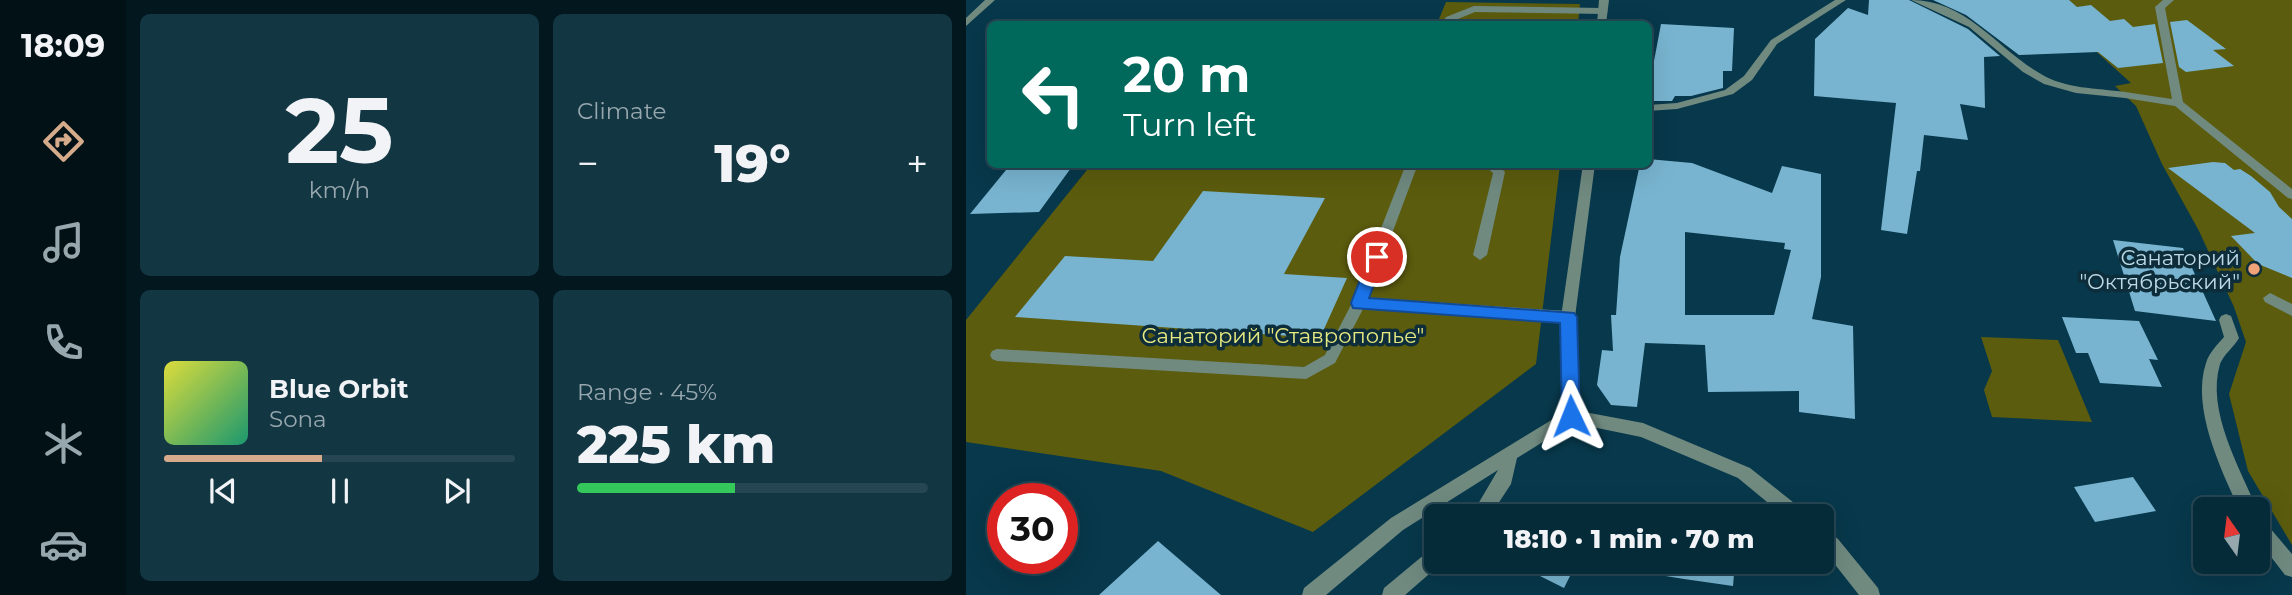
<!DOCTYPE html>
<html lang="en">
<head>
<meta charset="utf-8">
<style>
  :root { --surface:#052a38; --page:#133643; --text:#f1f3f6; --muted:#97a7ae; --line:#264653; --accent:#d6ab8b }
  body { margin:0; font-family:Montserrat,sans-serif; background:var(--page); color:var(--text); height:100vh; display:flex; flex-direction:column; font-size:26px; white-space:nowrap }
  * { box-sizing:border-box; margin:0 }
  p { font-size:23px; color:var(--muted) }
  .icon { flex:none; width:38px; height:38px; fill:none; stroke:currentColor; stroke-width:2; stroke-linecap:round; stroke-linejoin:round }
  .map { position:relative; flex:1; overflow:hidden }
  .side { display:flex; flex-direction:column; gap:14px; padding:14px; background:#03171f; width:840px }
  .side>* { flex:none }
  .guide { position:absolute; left:21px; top:21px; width:665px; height:147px; border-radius:10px; box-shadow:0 7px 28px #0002,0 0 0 2px var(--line); background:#00695c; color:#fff; overflow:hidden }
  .needle { width:46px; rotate:346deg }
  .fabs { position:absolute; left:1227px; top:497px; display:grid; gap:14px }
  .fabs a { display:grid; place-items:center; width:77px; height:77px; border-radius:10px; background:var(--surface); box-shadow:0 7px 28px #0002,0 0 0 2px var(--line); font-size:35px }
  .speed { position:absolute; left:21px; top:483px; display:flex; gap:14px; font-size:35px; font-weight:700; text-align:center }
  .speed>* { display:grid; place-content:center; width:91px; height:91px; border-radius:50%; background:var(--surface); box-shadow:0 7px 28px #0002,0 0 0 2px var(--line); line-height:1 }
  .speed .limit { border:10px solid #d22; background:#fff; color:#111 }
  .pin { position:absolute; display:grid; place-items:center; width:60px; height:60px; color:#fff; margin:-30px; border:4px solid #fff; border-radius:50%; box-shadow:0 2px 7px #0007 }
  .me { position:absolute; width:77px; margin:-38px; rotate:358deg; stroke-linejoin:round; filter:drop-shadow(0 0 5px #0008) }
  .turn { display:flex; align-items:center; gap:24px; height:147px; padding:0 21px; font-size:32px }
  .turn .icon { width:91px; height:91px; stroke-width:2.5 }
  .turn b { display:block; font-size:49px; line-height:60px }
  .big { font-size:52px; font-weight:800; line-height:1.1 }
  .side .widget { flex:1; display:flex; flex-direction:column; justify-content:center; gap:10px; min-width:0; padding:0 24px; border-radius:10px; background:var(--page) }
  .side .dial { align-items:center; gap:0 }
  .dial b { font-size:91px; line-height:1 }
  .song { display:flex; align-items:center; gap:21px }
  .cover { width:84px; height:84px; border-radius:10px; background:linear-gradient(135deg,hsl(60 70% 55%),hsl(160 70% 35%)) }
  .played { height:7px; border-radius:4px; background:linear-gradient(90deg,var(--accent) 45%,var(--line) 45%) }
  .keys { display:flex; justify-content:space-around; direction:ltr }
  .heat { display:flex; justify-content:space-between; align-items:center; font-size:38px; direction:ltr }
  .charge { height:10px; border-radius:5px; background:linear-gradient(90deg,#34c759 45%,var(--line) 0) }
  .side .tiles { flex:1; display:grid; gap:14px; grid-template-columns:repeat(2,1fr) }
  .trip { position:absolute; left:458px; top:504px; width:410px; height:70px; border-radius:10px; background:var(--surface); box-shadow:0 7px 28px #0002,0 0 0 2px var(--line); font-weight:800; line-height:70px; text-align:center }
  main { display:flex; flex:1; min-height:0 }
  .tab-bar { display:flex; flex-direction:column; width:126px; justify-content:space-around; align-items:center; background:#021116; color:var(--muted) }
  .tab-bar .icon { width:49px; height:49px }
  .tab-bar .active { color:var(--accent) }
  .tab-bar b { font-size:32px; color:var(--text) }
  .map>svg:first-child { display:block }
</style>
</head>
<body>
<main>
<nav class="tab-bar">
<b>18:09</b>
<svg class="icon active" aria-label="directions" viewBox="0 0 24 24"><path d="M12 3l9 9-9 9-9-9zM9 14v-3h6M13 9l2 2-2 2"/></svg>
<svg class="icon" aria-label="music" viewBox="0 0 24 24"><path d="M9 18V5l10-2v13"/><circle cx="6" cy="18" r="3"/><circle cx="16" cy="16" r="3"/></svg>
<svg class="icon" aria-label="phone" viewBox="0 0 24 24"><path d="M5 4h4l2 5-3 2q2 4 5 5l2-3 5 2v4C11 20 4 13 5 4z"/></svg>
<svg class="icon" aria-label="climate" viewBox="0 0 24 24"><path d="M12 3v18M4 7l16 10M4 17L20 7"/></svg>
<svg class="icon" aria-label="car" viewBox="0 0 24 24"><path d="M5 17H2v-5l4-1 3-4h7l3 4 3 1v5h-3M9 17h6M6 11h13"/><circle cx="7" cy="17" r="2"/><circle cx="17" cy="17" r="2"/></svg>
</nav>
<section class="side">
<div class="tiles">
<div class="widget dial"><b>25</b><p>km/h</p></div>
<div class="widget"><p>Climate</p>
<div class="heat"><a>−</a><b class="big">19°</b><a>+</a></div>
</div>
<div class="widget">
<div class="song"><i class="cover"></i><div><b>Blue Orbit</b><p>Sona</p></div></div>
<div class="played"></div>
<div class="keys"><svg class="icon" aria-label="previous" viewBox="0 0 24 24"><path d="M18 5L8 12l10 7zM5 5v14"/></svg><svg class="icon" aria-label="pause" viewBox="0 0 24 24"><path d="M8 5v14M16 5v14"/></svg><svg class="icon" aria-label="next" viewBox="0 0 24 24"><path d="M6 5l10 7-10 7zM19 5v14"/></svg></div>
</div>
<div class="widget"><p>Range · 45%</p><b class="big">225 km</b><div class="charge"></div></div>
</div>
</section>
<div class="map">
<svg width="1326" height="595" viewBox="0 0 1326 595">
  <rect width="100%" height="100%" fill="#07384b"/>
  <g fill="#5c5c0e">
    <polygon points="1064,0 1326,0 1326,545 1282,471 1263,394 1280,342 1268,307 1233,231 1196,164 1170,106 1149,86 1165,83 1113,36"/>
    <polygon points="480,2 614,4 612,24 471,24"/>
    <polygon points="125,165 594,165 570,364 347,532 195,471 0,442 0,320"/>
    <polygon points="1015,337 1092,340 1126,422 1026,417 1018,390 1026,371"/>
  </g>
  <g fill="#78b4d0" fill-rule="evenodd">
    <polygon points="903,0 943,0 1002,29 1034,56 1018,57 1019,108 994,104 1002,140 958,135 954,171 951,171 941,234 915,230 930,103 848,96 849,39 882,8 902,15"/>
    <polygon points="967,0 1103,0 1111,7 1125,5 1144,21 1158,19 1167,27 1189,24 1197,63 1152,68 1132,52 1053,55 1000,15"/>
    <polygon points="1221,20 1260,49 1247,50 1268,66 1220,72 1213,67 1204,22"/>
    <polygon points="695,24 768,28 766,71 757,71 757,88 725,96 709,96 706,101 682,101 682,61 688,61"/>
    <path d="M682,159l44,4 80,30 10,-27 39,8v103l-9,42 41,7 2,93 -56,-7v-21l-91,1 -3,-47 -60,-2 -8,64 -26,-2 -14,-20 5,-35 11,1 -2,-36h5l4,-58 20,-93h8zM719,232l100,11 -1,6 7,1 -17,65h-89z"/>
    <polygon points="1247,162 1259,163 1268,170 1274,169 1285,176 1304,192 1313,207 1326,219 1326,278 1292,264 1265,236 1289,233 1202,168"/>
    <polygon points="105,168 73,212 4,214 40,170"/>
    <polygon points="237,191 359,198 318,274 381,278 354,338 49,317 99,256 187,261"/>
    <polygon points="1147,240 1217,248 1250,321 1169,311"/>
    <polygon points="1096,317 1173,321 1192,360 1183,359 1196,387 1134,383 1122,353 1110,353"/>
    <polygon points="1167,477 1190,511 1129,522 1108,487"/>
    <polygon points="665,502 759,516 663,516"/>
    <polygon points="192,541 255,595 133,595"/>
    <polygon points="564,562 611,562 598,588 560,569"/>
    <polygon points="613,562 769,562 767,586 718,579"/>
  </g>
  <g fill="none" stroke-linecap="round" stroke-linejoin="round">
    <g fill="#708a80" fill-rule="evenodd">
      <polygon points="1197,0 1208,0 1199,8 1217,102 1326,189 1326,199 1322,198 1209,106 1159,98 1154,95 1159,92 1206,99 1189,7"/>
      <polygon points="508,6 637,8 642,11 637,14 509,12 487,21 485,24 476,24 480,17"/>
      <polygon points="440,164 452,164 402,298 602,311 607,313 609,317 607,321 602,323 397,309 369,363 340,379 31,361 26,359 24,355 26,351 31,349 338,367 359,355 386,303"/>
      <polygon points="517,164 531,164 539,172 521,255 514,260 507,255 527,173"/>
      <polygon points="1304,293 1326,304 1326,316 1299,302 1297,298"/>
    </g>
    <g fill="#708a80" fill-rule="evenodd">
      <polygon points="19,0 29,0 0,26 0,18"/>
      <polygon points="633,0 643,0 640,24 631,24"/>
      <polygon points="869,0 880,0 811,44 786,80 767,94 711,109 682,111 682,105 711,103 759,90 778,76 805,40"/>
      <path d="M945,0c56,0 86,49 130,74 25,15 55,14 84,18l5,3 -5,3 -49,-5 -32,-9 -21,-12 -54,-45z"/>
      <polygon points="617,164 629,164 609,317 613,411 677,423 784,468 837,510 840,516 818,516 772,478 675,437 607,423 551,458 545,484 524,516 505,516 532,470 437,530 360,595 336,595 338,588 425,518 597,413 595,317"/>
      <path d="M1260,314l5,2 8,22c-5,9 -15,16 -19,26 -14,47 20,104 37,145h-18c-18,-40 -48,-101 -33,-146 3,-10 11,-18 18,-26l-5,-17 2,-4z"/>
      <polygon points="1292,518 1298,521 1326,554 1326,577 1319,575 1292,540"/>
      <polygon points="856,527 872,539 912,588 914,595 893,595 856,548"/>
      <polygon points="471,546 471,562 477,562 439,595 416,595 418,588 465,549"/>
    </g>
  </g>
  <polygon fill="#1a73e8" stroke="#114b97" stroke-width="2" points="411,252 418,257 403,298 608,313 611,317 614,416 611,421 605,424 599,421 596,416 594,323 387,308 385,303 403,257"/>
  <circle fill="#f0a378" stroke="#0d2d3b" stroke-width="2.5" cx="1288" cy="269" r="7"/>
  <g text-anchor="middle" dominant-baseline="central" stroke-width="7" stroke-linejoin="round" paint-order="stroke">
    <g font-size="21" fill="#bcdae8" stroke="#0d2d3b" text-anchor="end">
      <text x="1274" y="257">Санаторий<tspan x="1274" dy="24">"Октябрьский"</tspan></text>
    </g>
    <g font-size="21" fill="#e7e981" stroke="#0d2d3b">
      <text x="317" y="335">Санаторий "Ставрополье"</text>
    </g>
  </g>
</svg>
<div class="fabs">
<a><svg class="needle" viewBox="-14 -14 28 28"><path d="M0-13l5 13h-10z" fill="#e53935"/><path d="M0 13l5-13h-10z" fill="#97a7ae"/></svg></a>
</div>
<div class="speed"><div class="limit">30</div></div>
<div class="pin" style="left:411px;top:257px;background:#d93025"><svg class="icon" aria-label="arrive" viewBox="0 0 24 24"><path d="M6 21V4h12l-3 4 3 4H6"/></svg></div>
<svg class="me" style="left:605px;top:416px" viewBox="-20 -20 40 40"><path d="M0-17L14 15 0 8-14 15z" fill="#1a73e8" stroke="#fff" stroke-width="4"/></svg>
<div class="trip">18:10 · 1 min · 70 m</div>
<div class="guide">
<div class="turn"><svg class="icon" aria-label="left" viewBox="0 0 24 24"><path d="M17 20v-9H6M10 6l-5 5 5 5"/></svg><div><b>20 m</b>Turn left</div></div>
</div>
</div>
</main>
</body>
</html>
